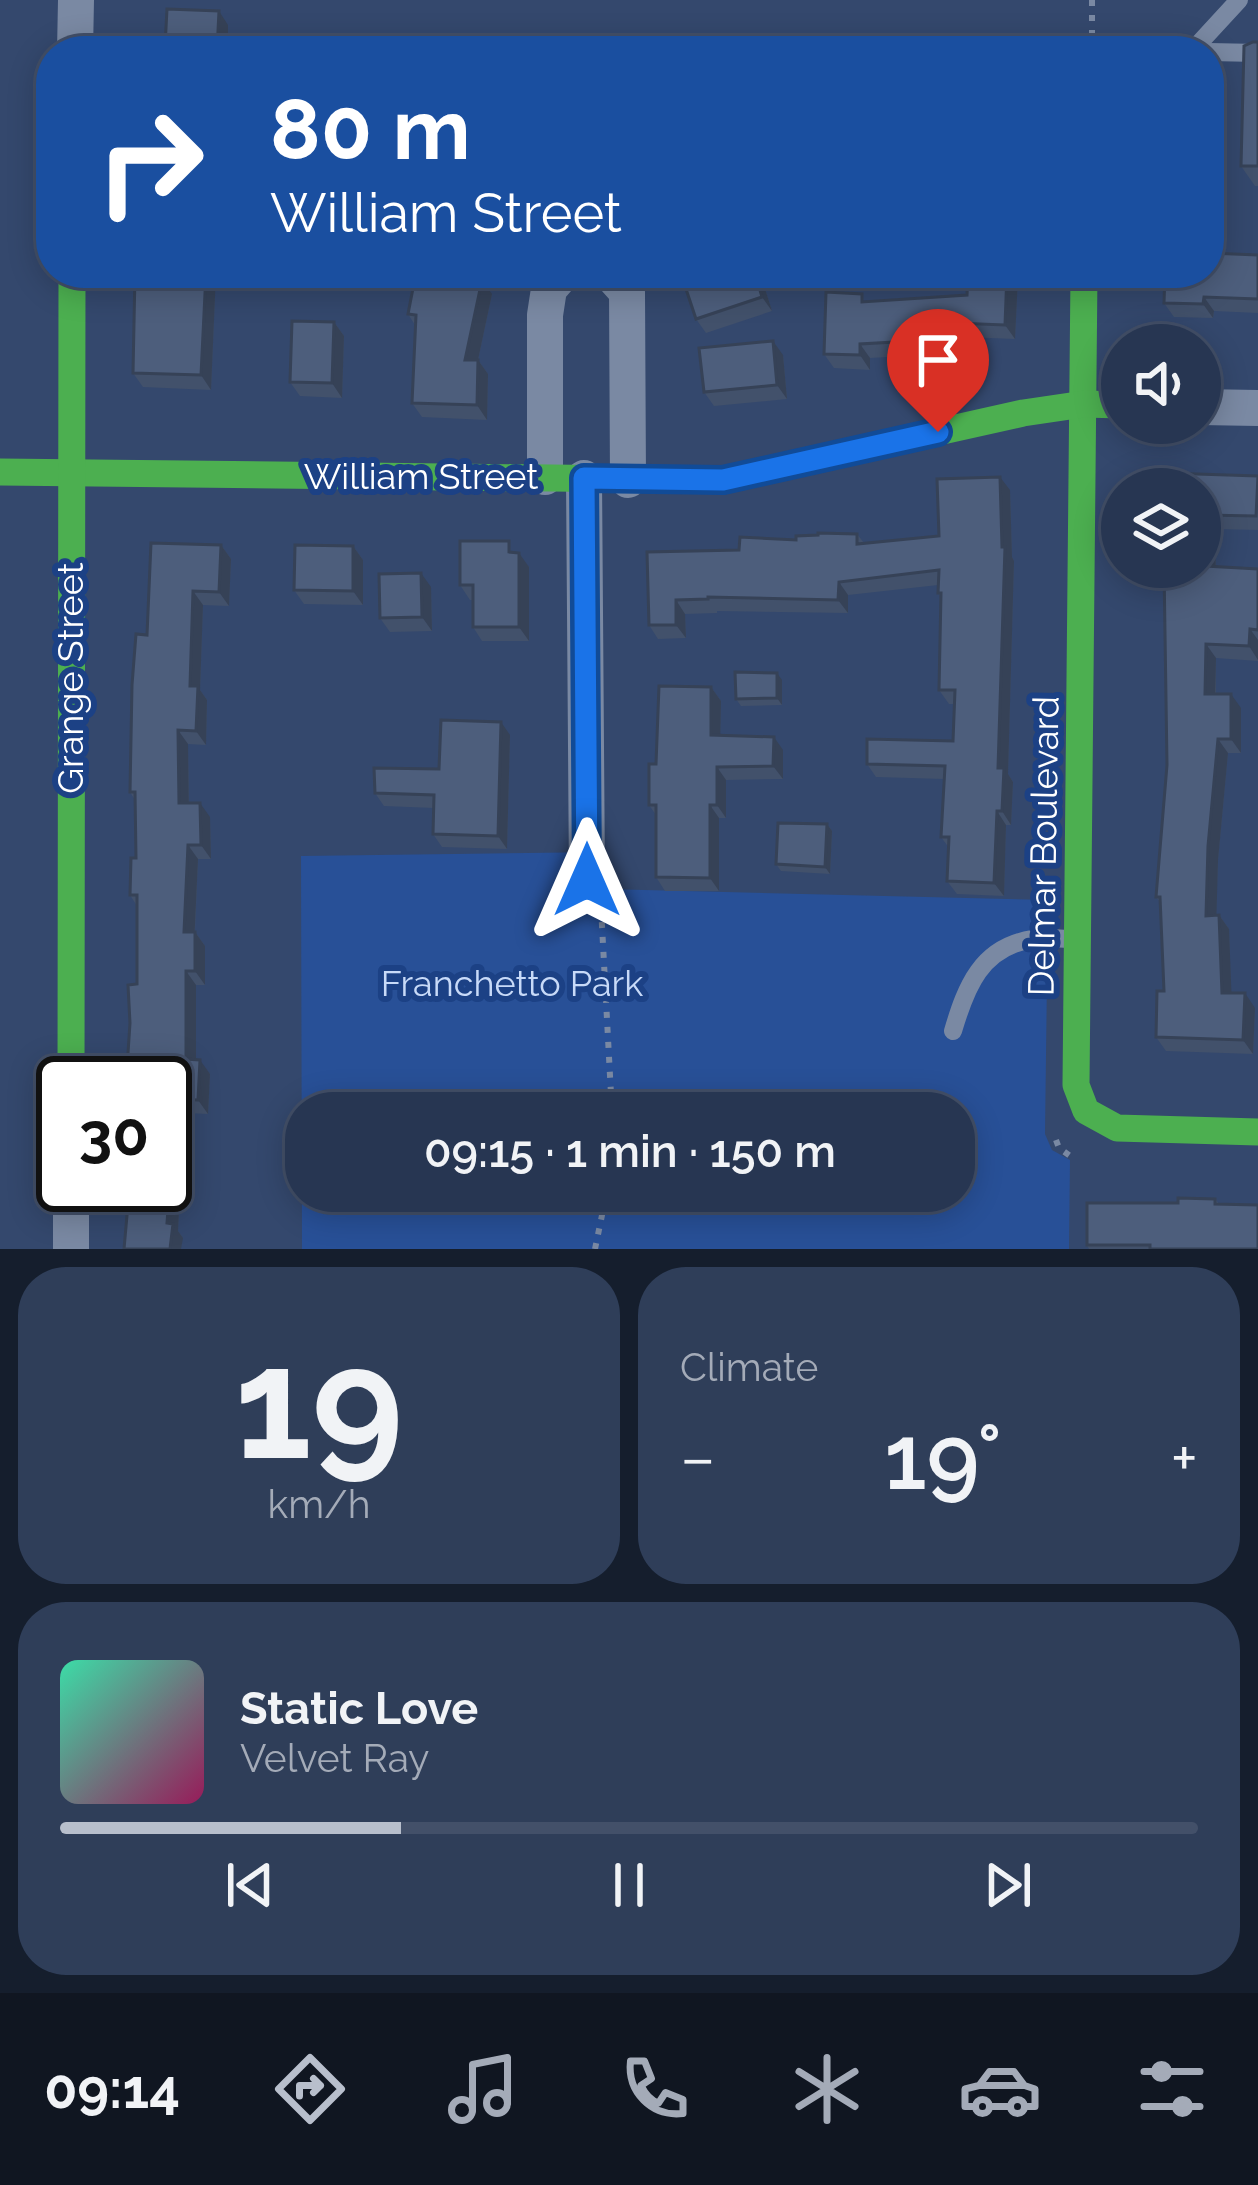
<!DOCTYPE html>
<html lang="en">
<head>
<meta charset="utf-8">
<style>
  :root { --surface:#273652; --page:#2f3e59; --text:#f1f3f6; --muted:#a4abb8; --line:#435069; --accent:#b8bfcc }
  body { margin:0; font-family:Raleway,sans-serif; background:var(--page); color:var(--text); height:100vh; display:flex; flex-direction:column; font-size:45px; white-space:nowrap }
  * { box-sizing:border-box; margin:0 }
  p { font-size:39px; color:var(--muted) }
  .icon { flex:none; width:66px; height:66px; fill:none; stroke:currentColor; stroke-width:2; stroke-linecap:round; stroke-linejoin:round }
  .map { position:relative; height:1249px; overflow:hidden }
  .details { display:flex; flex-direction:column; gap:18px; padding:18px; background:#151e2d; flex:1 }
  .details>* { flex:none }
  .top-card { position:absolute; left:36px; top:36px; width:1188px; height:252px; border-radius:48px; box-shadow:0 6px 30px #0003,0 0 0 3px var(--line); background:#1a4fa0; color:#fff; overflow:hidden }
  .controls { position:absolute; left:1101px; top:324px; display:grid; gap:24px }
  .controls a { display:grid; place-items:center; width:120px; height:120px; border-radius:50%; background:var(--surface); box-shadow:0 6px 30px #0003,0 0 0 3px var(--line); font-size:60px }
  .speed { position:absolute; left:36px; top:1056px; display:flex; gap:24px; font-size:60px; font-weight:700; text-align:center }
  .speed>* { display:grid; place-content:center; width:156px; height:156px; border-radius:50%; background:var(--surface); box-shadow:0 6px 30px #0003,0 0 0 3px var(--line); line-height:1 }
  .speed .limit { border:6px solid #111; border-radius:18px; background:#fff; color:#111 }
  .pin { position:absolute; display:grid; place-items:center; width:102px; height:102px; color:#fff; margin:-123px -51px; border-radius:50% 50% 50% 0; rotate:-45deg; box-shadow:0 0 12px #0007 }
  .pin .icon { rotate:45deg }
  .me { position:absolute; width:132px; margin:-66px; rotate:0deg; stroke-linejoin:round; filter:drop-shadow(0 0 9px #0008) }
  .turn { display:flex; align-items:center; gap:42px; height:252px; padding:0 36px; font-size:54px }
  .turn .icon { width:156px; height:156px; stroke-width:2.5 }
  .turn b { display:block; font-size:84px; line-height:102px }
  .big { font-size:90px; font-weight:600; line-height:1.1 }
  .details .widget { flex:1; display:flex; flex-direction:column; justify-content:center; gap:18px; min-width:0; padding:0 42px; border-radius:48px; background:var(--page) }
  .details .dial { align-items:center; gap:0 }
  .dial b { font-size:156px; line-height:1 }
  .song { display:flex; align-items:center; gap:36px }
  .cover { width:144px; height:144px; border-radius:18px; background:linear-gradient(135deg,hsl(160 70% 55%),hsl(330 70% 35%)) }
  .played { height:12px; border-radius:6px; background:linear-gradient(90deg,var(--accent) 30%,var(--line) 30%) }
  .keys { display:flex; justify-content:space-around; direction:ltr }
  .heat { display:flex; justify-content:space-between; align-items:center; font-size:66px; direction:ltr }
  .details .tiles { flex:1; display:grid; gap:18px; grid-template-columns:1fr 1fr }
  .widget:last-child { grid-column:span 2 }
  .trip { position:absolute; left:285px; top:1092px; width:690px; height:120px; border-radius:48px; background:var(--surface); box-shadow:0 6px 30px #0003,0 0 0 3px var(--line); font-weight:600; line-height:120px; text-align:center }
  .tab-bar { display:flex; height:192px; justify-content:space-around; align-items:center; background:#101621; color:var(--muted) }
  .tab-bar .icon { width:84px; height:84px }
  .tab-bar .current { color:var(--accent) }
  .tab-bar b { font-size:54px; color:var(--text) }
  .map>svg:first-child { display:block }
</style>
</head>
<body>
<div class="map">
<svg width="1258" height="1249" viewBox="0 0 1258 1249">
  <rect width="100%" height="100%" fill="#34486d"/>
  <path fill="#285097" fill-rule="evenodd" d="M602,852l2,37 444,11 -3,234 7,16 18,10 -1,89h-767l-1,-393zM306,1113h648v78h-648z"/>
  <g fill="none" stroke-linecap="round" stroke-linejoin="round">
    <g stroke="#7a89a3" stroke-width="6" stroke-dasharray="6 9" stroke-linecap="butt">
      <polyline points="1092,0 1092,51"/>
      <polyline points="601,907 612,1113"/>
      <polyline points="1056,1140 1059,1148 1073,1158"/>
      <polyline points="595,1249 607,1191"/>
    </g>
    <g stroke="#7a89a3" stroke-width="18">
      <polyline points="1192,51 1239,0"/>
      <polyline points="1209,52 1258,53"/>
      <path d="M953,1031c13,-44 28,-84 80,-92 12,-2 27,0 40,0"/>
    </g>
    <g stroke="#7a89a3" stroke-width="36">
      <polyline points="75,51 76,0"/>
      <polyline points="610,273 627,292 628,480"/>
      <polyline points="1200,407 1258,408"/>
      <polyline points="545,477 545,315 549,289 563,273"/>
      <polyline points="584,478 587,880"/>
      <polyline points="71,1185 71,1249"/>
    </g>
    <g stroke="#4caf50" stroke-width="27">
      <polyline points="1084,273 1076,1085 1086,1111 1117,1128 1258,1132"/>
      <polyline points="0,472 723,480 1023,413 1084,404 1122,405"/>
      <polyline points="71,1083 72,273"/>
    </g>
  </g>
  <g fill="#42516b">
    <polygon points="1258,42 1258,186 1255,186 1241,166"/>
    <polygon points="1209,246 1214,253 1258,255 1258,313 1214,311 1213,318 1174,317 1164,303 1209,273"/>
    <polygon points="135,273 216,273 211,390 143,387 133,373"/>
    <polygon points="704,273 760,273 772,311 706,333 696,319"/>
    <polygon points="968,273 1015,273 1018,277 1015,339 939,336 940,354 870,358 870,370 834,368 824,354 868,301 967,295"/>
    <polygon points="492,294 478,360 488,374 487,420 422,417 412,403 415,325 408,314"/>
    <polygon points="334,322 344,336 342,398 300,396 290,382"/>
    <polygon points="783,355 787,399 714,406 704,392"/>
    <polygon points="1166,473 1258,476 1258,530 1215,529 1216,566 1258,569 1258,661 1216,658 1216,694 1241,708 1241,753 1228,753 1218,860 1216,915 1219,915 1229,929 1231,993 1255,1008 1253,1054 1166,1051 1156,1037 1164,991 1160,902 1156,897 1167,765"/>
    <polygon points="1010,490 1012,557 1014,561 1008,774 1013,782 1011,825 1006,825 1004,896 957,894 947,881 949,848 941,837 944,779 876,777 867,764 953,741 954,704 949,704 939,690 941,597 938,593 938,585 848,595 848,613 717,611 717,613 685,614 686,638 658,639 649,625 647,552 739,550 796,540 857,534 864,543 939,536"/>
    <polygon points="221,545 231,559 229,606 203,605 200,690 207,700 206,745 188,744 189,803 210,817 211,859 198,859 195,932 205,946 205,985 196,985 196,1059 210,1074 208,1114 165,1112 165,1083 137,984 137,906 130,895 136,858 135,800 130,792 147,635"/>
    <polygon points="353,546 363,560 363,605 304,604 294,590"/>
    <polygon points="517,553 529,567 529,641 482,641 473,627 473,600 470,600 460,585"/>
    <polygon points="431,587 432,631 390,632 380,618"/>
    <polygon points="782,680 782,705 741,706 736,699"/>
    <polygon points="711,687 721,701 720,735 783,750 783,779 726,780 726,818 719,818 719,891 665,891 656,877 656,815 649,805 656,764"/>
    <polygon points="510,735 507,849 442,847 433,834 434,808 384,806 375,793 439,769"/>
    <polygon points="827,824 832,831 830,874 781,871 776,864"/>
    <polygon points="172,1157 181,1171 178,1231 183,1238 126,1206 116,1192"/>
    <polygon points="1215,1199 1258,1249 1089,1249 1087,1245"/>
  </g>
  <g fill="#364257">
    <polygon points="219,11 228,25 228,51 217,51"/>
    <polygon points="206,273 216,273 211,390 201,375"/>
    <polygon points="755,273 760,273 772,311 762,297"/>
    <polygon points="1007,273 1015,273 1018,277 1015,339 1005,325"/>
    <polygon points="482,280 492,294 475,374 465,360"/>
    <polygon points="1204,297 1214,311 1213,318 1203,304"/>
    <polygon points="334,322 344,336 342,398 332,383"/>
    <polygon points="929,322 939,336 940,354 930,340"/>
    <polygon points="773,341 783,355 787,399 777,385"/>
    <polygon points="860,344 870,358 870,370 860,355"/>
    <polygon points="478,360 488,374 487,420 477,405"/>
    <polygon points="1000,477 1010,490 1012,557 1014,561 1008,774 1013,782 1011,825 1002,811 998,768 1002,547"/>
    <polygon points="1205,515 1215,529 1216,580 1206,566"/>
    <polygon points="221,545 231,559 229,606 219,592"/>
    <polygon points="353,546 363,560 363,605 353,591"/>
    <polygon points="519,553 529,567 529,641 519,627"/>
    <polygon points="421,573 431,587 432,631 422,617"/>
    <polygon points="839,582 848,595 848,613 838,600"/>
    <polygon points="193,591 203,605 200,690 207,700 206,745 196,731 190,686"/>
    <polygon points="676,600 685,614 686,638 676,625"/>
    <polygon points="1250,629 1258,640 1258,660 1249,646"/>
    <polygon points="1206,644 1216,658 1215,709 1205,694"/>
    <polygon points="777,673 782,680 782,705 777,698"/>
    <polygon points="711,687 721,701 720,748 711,735"/>
    <polygon points="1231,694 1241,708 1241,753 1231,739"/>
    <polygon points="501,722 510,735 507,849 498,836"/>
    <polygon points="178,730 188,744 189,817 179,803"/>
    <polygon points="774,737 783,750 783,779 773,766"/>
    <polygon points="1218,739 1228,753 1218,860 1216,930 1206,916 1208,846"/>
    <polygon points="717,767 726,780 726,818 717,805"/>
    <polygon points="200,803 210,817 211,859 201,845"/>
    <polygon points="710,805 719,818 719,891 710,878"/>
    <polygon points="997,811 1006,825 1004,896 994,883"/>
    <polygon points="827,824 832,831 830,874 825,867"/>
    <polygon points="188,845 198,859 194,946 184,932"/>
    <polygon points="1219,915 1229,929 1232,1007 1222,993"/>
    <polygon points="195,932 205,946 205,985 195,971"/>
    <polygon points="186,971 196,985 196,1073 186,1059"/>
    <polygon points="1245,993 1255,1008 1253,1054 1243,1040"/>
    <polygon points="200,1060 210,1074 208,1114 198,1100"/>
    <polygon points="172,1157 181,1171 178,1231 183,1238 181,1249 170,1249 167,1223"/>
  </g>
  <g fill="#4d5e7c" stroke="#364257" stroke-width="3">
    <polygon points="167,9 219,11 217,51 146,51 146,47 165,47"/>
    <polygon points="1253,42 1258,42 1258,166 1241,166 1244,46"/>
    <polygon points="1209,253 1258,255 1258,299 1204,297 1203,304 1164,303 1165,273 1209,273"/>
    <polygon points="135,273 206,273 201,375 133,373"/>
    <polygon points="416,273 449,273 482,280 465,360 478,360 477,405 412,403 416,315 408,314"/>
    <polygon points="704,273 755,273 762,297 696,319 683,280"/>
    <polygon points="968,273 1007,273 1005,325 929,322 930,340 860,344 860,355 824,354 826,292 862,294 862,302 967,295"/>
    <polygon points="292,321 334,322 332,383 290,382"/>
    <polygon points="773,341 777,385 704,392 699,348"/>
    <polygon points="1166,473 1258,476 1256,516 1205,515 1206,566 1258,569 1258,630 1250,629 1249,646 1206,644 1205,694 1231,694 1231,739 1218,739 1208,846 1206,916 1219,915 1222,993 1245,993 1243,1040 1156,1037 1157,991 1164,991 1160,897 1156,897 1167,765 1164,567 1200,567 1200,489 1166,489"/>
    <polygon points="1000,477 1002,547 1005,547 998,768 1004,768 1002,811 997,811 994,883 947,881 949,837 941,837 945,766 867,764 867,739 953,741 955,690 939,690 941,593 938,593 939,570 839,582 838,600 708,597 708,599 676,600 676,625 649,625 647,552 739,550 740,537 796,540 796,536 818,535 818,533 857,534 857,544 939,536 937,479"/>
    <polygon points="460,541 509,541 509,552 519,553 519,627 473,627 473,585 460,585"/>
    <polygon points="151,543 221,545 219,592 193,591 190,686 198,686 196,731 178,730 179,803 200,803 201,845 188,845 184,932 195,932 195,971 186,971 186,1059 200,1060 198,1100 165,1099 165,1083 126,1083 130,1023 128,985 137,984 137,895 130,895 131,858 136,858 135,792 130,792 132,685 136,634 147,635"/>
    <polygon points="295,545 353,546 353,591 294,590"/>
    <polygon points="421,573 422,617 380,618 379,574"/>
    <polygon points="735,672 777,673 777,698 736,699"/>
    <polygon points="659,686 711,687 711,735 774,737 773,766 717,767 717,805 710,805 710,878 656,877 656,805 649,805 649,764 656,764"/>
    <polygon points="441,720 501,722 498,836 433,834 434,795 375,793 374,768 439,769"/>
    <polygon points="778,823 827,824 825,867 776,864"/>
    <polygon points="165,1157 172,1157 167,1223 173,1224 170,1249 124,1249 129,1193 116,1192 116,1185 165,1185"/>
    <polygon points="1178,1198 1215,1199 1215,1204 1258,1205 1258,1249 1150,1249 1150,1245 1087,1245 1087,1203 1178,1203"/>
  </g>
  <g fill="none" stroke-linecap="round" stroke-linejoin="round">
    <defs>
      <polyline id="route" points="587,880 584,478 723,480 938,432"/>
    </defs>
    <use href="#route" stroke="#114b97" stroke-width="30"/>
    <use href="#route" stroke="#1a73e8" stroke-width="21"/>
  </g>
  <g text-anchor="middle" dominant-baseline="central" stroke-width="12" stroke-linejoin="round" paint-order="stroke">
    <g font-size="36" fill="#fff" stroke="#1c4185">
      <text x="421" y="476">William Street</text>
      <text transform="translate(70 678) rotate(-90)">Grange Street</text>
      <text transform="translate(1043 846) rotate(-89)">Delmar Boulevard</text>
    </g>
    <g font-size="36" fill="#c8daf8" stroke="#1c4185">
      <text x="512" y="983">Franchetto Park</text>
    </g>
  </g>
</svg>
<div class="controls">
<a><svg class="icon" aria-label="sound" viewBox="0 0 24 24"><path d="M4 9h4l5-4v14l-5-4H4zM17 9q2 3 0 6"/></svg></a>
<a><svg class="icon" aria-label="layers" viewBox="0 0 24 24"><path d="M12 4l9 5-9 5-9-5zM3 14l9 5 9-5"/></svg></a>
</div>
<div class="speed"><div class="limit">30</div></div>
<div class="pin" style="left:938px;top:432px;background:#d93025"><svg class="icon" aria-label="arrive" viewBox="0 0 24 24"><path d="M6 21V4h12l-3 4 3 4H6"/></svg></div>
<svg class="me" style="left:587px;top:880px" viewBox="-20 -20 40 40"><path d="M0-17L14 15 0 8-14 15z" fill="#1a73e8" stroke="#fff" stroke-width="4"/></svg>
<div class="trip">09:15 · 1 min · 150 m</div>
<div class="top-card">
<div class="turn"><svg class="icon" aria-label="right" viewBox="0 0 24 24"><path d="M7 20v-9h11M14 6l5 5-5 5"/></svg><div><b>80 m</b>William Street</div></div>
</div>
</div>
<section class="details">
<div class="tiles">
<div class="widget dial"><b>19</b><p>km/h</p></div>
<div class="widget"><p>Climate</p>
<div class="heat"><a>−</a><b class="big">19°</b><a>+</a></div>
</div>
<div class="widget">
<div class="song"><i class="cover"></i><div><b>Static Love</b><p>Velvet Ray</p></div></div>
<div class="played"></div>
<div class="keys"><svg class="icon" aria-label="previous" viewBox="0 0 24 24"><path d="M18 5L8 12l10 7zM5 5v14"/></svg><svg class="icon" aria-label="pause" viewBox="0 0 24 24"><path d="M8 5v14M16 5v14"/></svg><svg class="icon" aria-label="next" viewBox="0 0 24 24"><path d="M6 5l10 7-10 7zM19 5v14"/></svg></div>
</div>
</div>
</section>
<nav class="tab-bar">
<b>09:14</b>
<svg class="icon current" aria-label="directions" viewBox="0 0 24 24"><path d="M12 3l9 9-9 9-9-9zM9 14v-3h6M13 9l2 2-2 2"/></svg>
<svg class="icon" aria-label="music" viewBox="0 0 24 24"><path d="M9 18V5l10-2v13"/><circle cx="6" cy="18" r="3"/><circle cx="16" cy="16" r="3"/></svg>
<svg class="icon" aria-label="phone" viewBox="0 0 24 24"><path d="M5 4h4l2 5-3 2q2 4 5 5l2-3 5 2v4C11 20 4 13 5 4z"/></svg>
<svg class="icon" aria-label="climate" viewBox="0 0 24 24"><path d="M12 3v18M4 7l16 10M4 17L20 7"/></svg>
<svg class="icon" aria-label="car" viewBox="0 0 24 24"><path d="M5 17H2v-5l4-1 3-4h7l3 4 3 1v5h-3M9 17h6M6 11h13"/><circle cx="7" cy="17" r="2"/><circle cx="17" cy="17" r="2"/></svg>
<svg class="icon" aria-label="filters" viewBox="0 0 24 24"><path d="M4 7h16M4 17h16"/><circle cx="9" cy="7" r="2"/><circle cx="15" cy="17" r="2"/></svg>
</nav>
</body>
</html>
